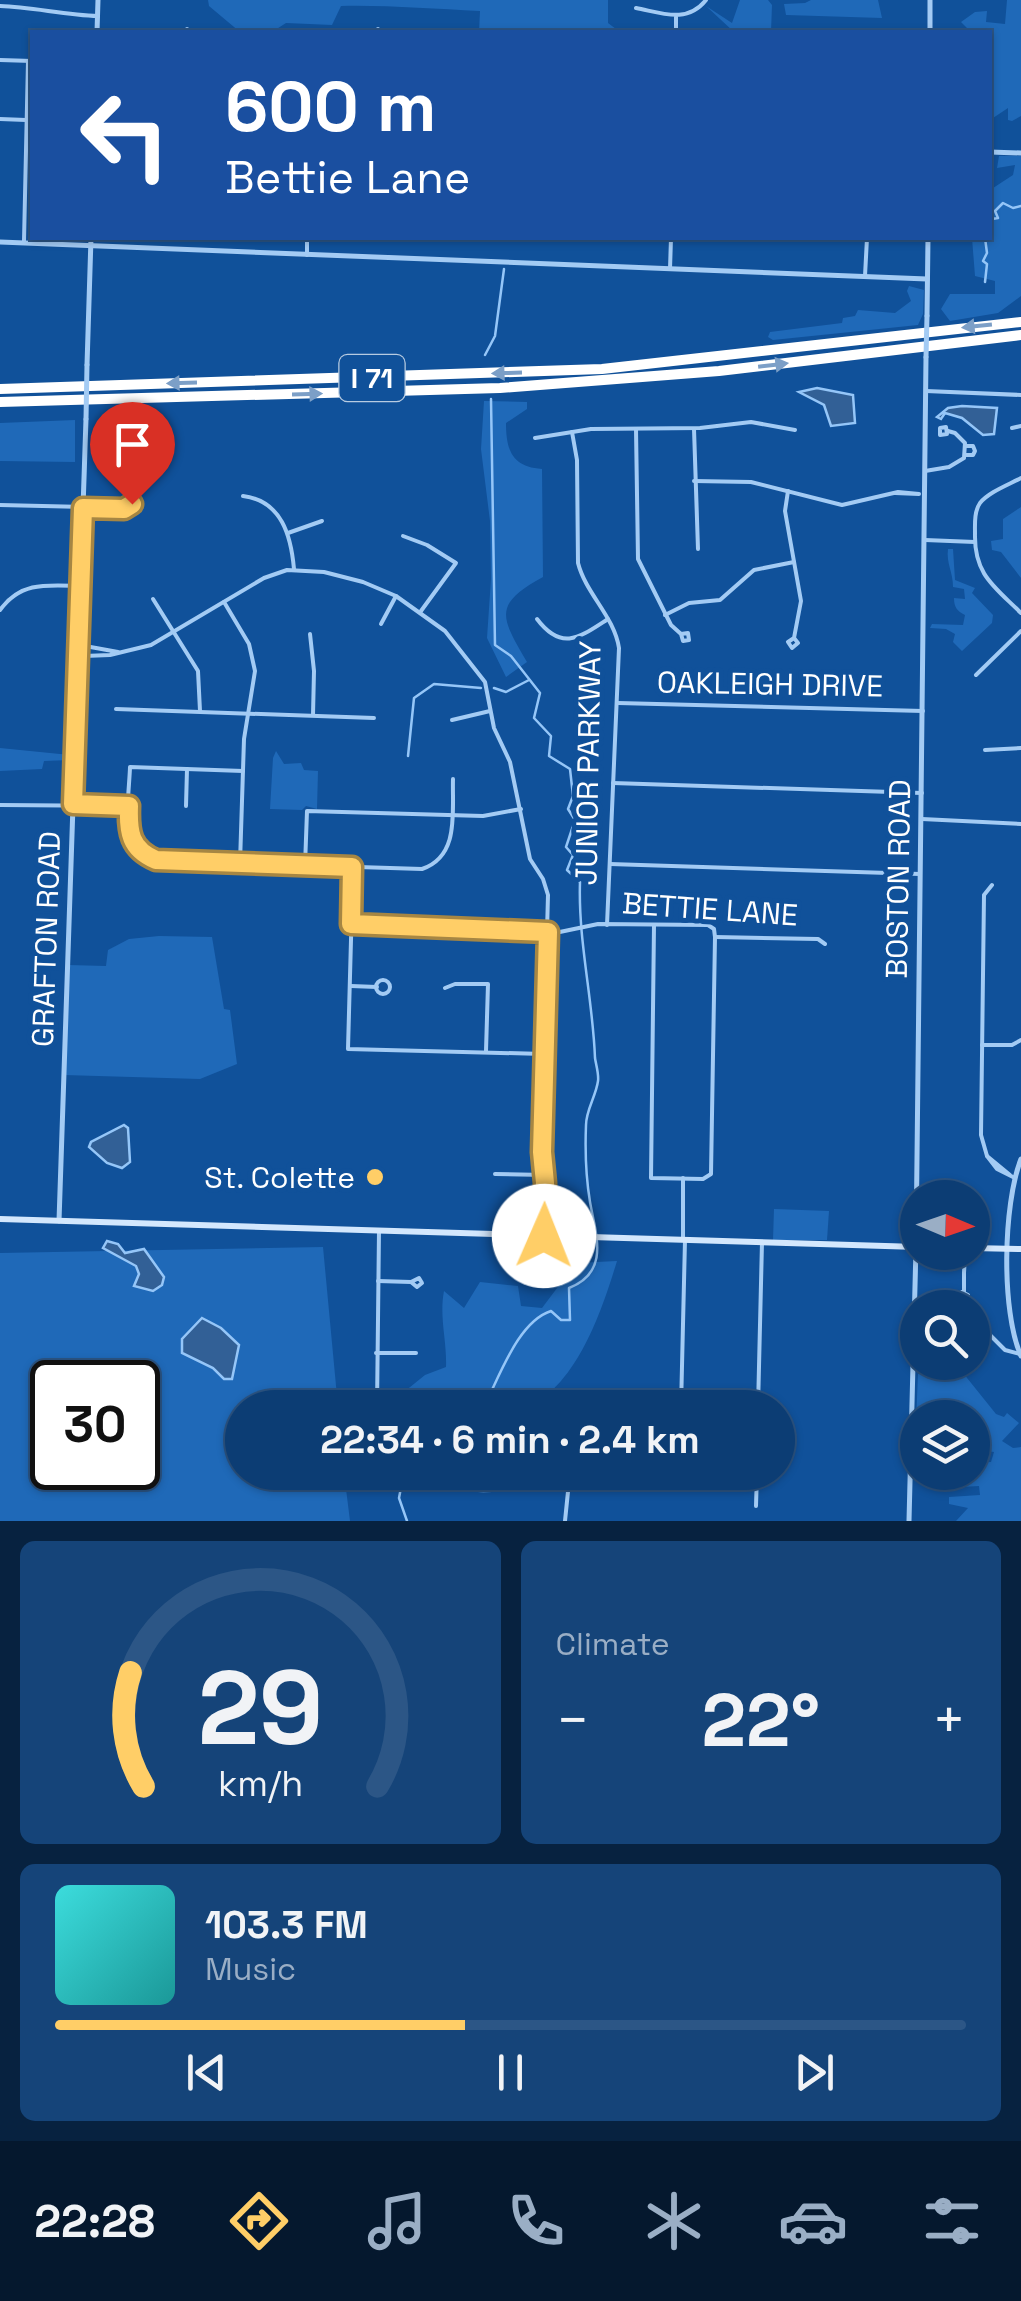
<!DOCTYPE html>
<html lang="en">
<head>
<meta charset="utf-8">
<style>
  :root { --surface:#0c3d74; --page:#154479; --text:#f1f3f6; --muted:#9aaec5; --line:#2c5686; --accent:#ffce67 }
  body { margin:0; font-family:"Space Grotesk",sans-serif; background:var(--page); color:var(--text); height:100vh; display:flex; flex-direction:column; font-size:38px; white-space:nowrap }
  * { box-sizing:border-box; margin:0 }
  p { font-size:32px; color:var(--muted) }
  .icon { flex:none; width:55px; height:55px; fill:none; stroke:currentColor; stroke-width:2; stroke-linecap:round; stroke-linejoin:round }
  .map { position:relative; height:1521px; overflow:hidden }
  .side { display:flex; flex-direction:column; gap:20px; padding:20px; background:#072240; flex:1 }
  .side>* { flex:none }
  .hud { position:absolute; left:30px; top:30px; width:962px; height:210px; border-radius:0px; box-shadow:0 2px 8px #0004,0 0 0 2px var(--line); background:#1a4fa0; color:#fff; overflow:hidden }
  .needle { width:65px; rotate:92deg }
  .controls { position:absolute; left:900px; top:1180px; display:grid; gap:20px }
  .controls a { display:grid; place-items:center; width:90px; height:90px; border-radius:50%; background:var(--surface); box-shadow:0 2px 8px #0004,0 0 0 2px var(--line); font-size:50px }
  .speed { position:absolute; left:30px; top:1360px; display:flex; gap:20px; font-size:50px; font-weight:700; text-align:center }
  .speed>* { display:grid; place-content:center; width:130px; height:130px; border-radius:50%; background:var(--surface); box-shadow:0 2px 8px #0004,0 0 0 2px var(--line); line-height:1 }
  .speed .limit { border:5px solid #111; border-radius:15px; background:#fff; color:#111 }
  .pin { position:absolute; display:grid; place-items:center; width:85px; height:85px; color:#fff; margin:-102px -42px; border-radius:50% 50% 50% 0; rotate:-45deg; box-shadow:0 0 10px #0007 }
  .pin .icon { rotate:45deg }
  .me { position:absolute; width:110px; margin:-55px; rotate:1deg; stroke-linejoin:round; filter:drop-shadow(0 0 8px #0008) }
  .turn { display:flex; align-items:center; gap:35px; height:210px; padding:0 30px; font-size:45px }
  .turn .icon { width:130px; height:130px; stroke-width:2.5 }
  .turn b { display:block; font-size:70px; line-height:85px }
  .big { font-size:75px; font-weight:600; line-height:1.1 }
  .side .tile { flex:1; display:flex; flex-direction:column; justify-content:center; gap:15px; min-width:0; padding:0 35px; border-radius:15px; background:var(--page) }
  .side .dial { align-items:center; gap:0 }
  .dial svg { height:260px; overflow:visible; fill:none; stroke:var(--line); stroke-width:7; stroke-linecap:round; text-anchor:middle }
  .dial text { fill:var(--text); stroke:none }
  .song { display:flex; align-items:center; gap:30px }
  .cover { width:120px; height:120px; border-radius:15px; background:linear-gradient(135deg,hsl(180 70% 55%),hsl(180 70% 35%)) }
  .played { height:10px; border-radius:5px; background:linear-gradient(90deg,var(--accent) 45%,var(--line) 45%) }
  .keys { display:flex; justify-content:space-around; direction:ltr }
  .heat { display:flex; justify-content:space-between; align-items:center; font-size:55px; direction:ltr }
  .side .tiles { flex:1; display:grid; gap:20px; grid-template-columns:1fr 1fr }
  .tile:last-child { grid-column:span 2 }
  .trip { position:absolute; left:225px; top:1390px; width:570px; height:100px; border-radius:50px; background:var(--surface); box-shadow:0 2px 8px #0004,0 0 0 2px var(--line); font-weight:600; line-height:100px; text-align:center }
  .menu { display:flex; height:160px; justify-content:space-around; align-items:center; background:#05182e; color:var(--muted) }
  .menu .icon { width:70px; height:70px }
  .menu .selected { color:var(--accent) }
  .menu b { font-size:45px; color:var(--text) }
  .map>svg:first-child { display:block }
</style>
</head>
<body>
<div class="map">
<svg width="1021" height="1521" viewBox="0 0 1021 1521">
  <rect width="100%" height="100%" fill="#10519a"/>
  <g fill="#1f69b8" fill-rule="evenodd">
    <path d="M208,0h400v23l12,9h-141l1,-21c-47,-2 -93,-6 -139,-5l-9,19 -46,-2 -14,9h-32l-31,-26z"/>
    <polygon points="740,0 768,0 772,5 771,32 734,32 706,6 732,23"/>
    <polygon points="811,0 878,0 882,18 786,15 784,4 805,3"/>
    <polygon points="1007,0 1021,0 1021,116 1012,121 1008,120 1008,108 990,120 990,41 994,29 970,31 961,22 975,12 987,11 986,22 1005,24"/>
    <polygon points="999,156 1021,156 1021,296 998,313 950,321 941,309 950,294 995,294 995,281 975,276 972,238 990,238 990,190 1013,175 1015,165 997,168"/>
    <polygon points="909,286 924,290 923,314 918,325 773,340 768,337 770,332 842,323 843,318 855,316 858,310 895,313 911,301 907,291"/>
    <path d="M484,401l43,1v7l-21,14c0,27 6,44 36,46l1,108c-51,28 -42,40 -16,85l-21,15 -19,-39 4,-59 -1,-58 -9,-72z"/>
    <polygon points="75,420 75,462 0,461 0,423"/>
    <polygon points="1021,507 1021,578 1001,552 992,550 991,541 1003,539 1003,519"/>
    <path d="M948,549h5l2,31 20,8 -3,5 21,22 -1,8 -30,28 -9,-9 2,-8 -9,-5 -16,-1 2,-4 31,1 2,-10c-8,-4 -11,-8 -11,-17l11,1 -1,-10 -11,-2c0,-15 -7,-24 -5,-38z"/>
    <polygon points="0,748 70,755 70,760 44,761 42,769 0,771"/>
    <polygon points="276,751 284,764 301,763 304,770 318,771 317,809 306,806 302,810 270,809 273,758"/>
    <polygon points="159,936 212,937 224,1009 230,1010 237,1064 200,1079 64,1075 68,965 106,966 108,950 129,939"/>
    <polygon points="774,1209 829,1211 827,1240 773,1240"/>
    <path d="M323,1247l15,160 -96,1v64l102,1 6,48h-350v-268zM52,1382h86v86h-86z"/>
    <path d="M617,1261c-15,49 -40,126 -92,147l-121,-1 -5,-11 26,-21 21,-8c1,-26 -7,-50 -2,-76l20,17 16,-26 38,4 3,20 21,2 34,-45z"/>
    <path d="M926,1363h29l41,51 8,3 3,-4 12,10 -17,18 11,7 8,-1v74h-65l12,-13 -19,-4v-7l31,-2 -1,-9 -35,2c12,-20 19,-9 33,-16l-3,-9 17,-1 3,-10 -21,-3 -1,-31h-54l-2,4 2,-48 7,-2z"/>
  </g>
  <g fill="#326096" stroke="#95c6f8" stroke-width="2.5">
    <polygon points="817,388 853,395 855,423 831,426 824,405 799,392"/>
    <polygon points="962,406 997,408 994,434 983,435 962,418 945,413 941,419 937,417 948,408"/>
    <polygon points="124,1125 128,1128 130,1162 122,1168 107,1163 89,1147 91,1142"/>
    <polygon points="107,1241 118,1244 125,1253 144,1249 164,1277 162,1285 153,1291 134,1286 139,1274 136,1266 103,1248"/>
    <polygon points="202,1318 221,1328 239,1345 232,1379 224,1379 213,1368 182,1353 182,1339"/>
  </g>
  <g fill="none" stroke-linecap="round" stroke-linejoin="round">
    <g stroke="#95c6f8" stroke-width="2.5">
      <polyline points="990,223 992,219 998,218 995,211 1003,203 1013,208 1021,206"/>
      <polyline points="985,282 987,264 983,261 987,253 985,238"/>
      <polyline points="485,355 495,336 504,269"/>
      <polyline points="494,688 506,692 529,680"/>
      <polyline points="408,756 414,698 434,684 481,688"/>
      <path d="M483,1408c16,-29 34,-86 68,-97l10,9h9l-1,-32c41,-16 27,-52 21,-86 -4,-24 -5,-52 -4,-77 0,-15 10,-29 12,-44 1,-7 -2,-16 -3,-23 -2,-58 -17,-117 -15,-176l-13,-12 6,-15 -7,-8 9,-27 -7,-11 5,-13 -3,-27 -21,-13 2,-20 -17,-18 6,-25 -29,-37 -16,-11 -4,-246"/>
      <path d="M430,1472c31,22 42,20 78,18l12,-18"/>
      <polyline points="407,1521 399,1498 403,1477 409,1472"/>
    </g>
    <g stroke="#a3cbf4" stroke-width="4">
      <path d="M0,6c33,1 64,9 98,10"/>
      <path d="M636,8c26,5 51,16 70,-8"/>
      <polyline points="187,29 190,32"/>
      <polyline points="375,32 378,29"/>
      <polyline points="676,32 676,17"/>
      <polyline points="0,60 32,61"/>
      <polyline points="0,119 26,120"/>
      <polyline points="24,241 28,61"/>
      <polyline points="307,255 307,238"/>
      <polyline points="670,269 671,238"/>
      <polyline points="865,276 867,238"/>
      <polyline points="926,391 1021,395"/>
      <polygon points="946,427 947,434 940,435 940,428"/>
      <polyline points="1012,428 1021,426"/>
      <polyline points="636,429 638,559 671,625 681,634 683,641 689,640 688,633 681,634"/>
      <polyline points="694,429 698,549"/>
      <path d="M572,432l5,28 1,103c8,31 36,53 41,85l-12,277"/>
      <polyline points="535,438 591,429 700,428 751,422 795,430"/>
      <polyline points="965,455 973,455 975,451 973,446 966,446"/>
      <polyline points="925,471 949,467 964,458 965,443 955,433 948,431"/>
      <path d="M1021,478c-13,7 -32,14 -41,25 -6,9 -5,21 -5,31 -1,41 20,53 46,79"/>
      <polyline points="694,481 751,482 842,505 898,492 919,494 895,493"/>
      <polyline points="788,491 785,511 801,601 794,638 788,642 792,648 798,643 794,638"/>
      <path d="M243,496c39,5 48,40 51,73"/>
      <path d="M0,505l128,3c12,-15 -4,-46 -3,-65"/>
      <polyline points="288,533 322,521"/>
      <polyline points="403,536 427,545 456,563 421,611"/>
      <polyline points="925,540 975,542"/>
      <polyline points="153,599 198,671 200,711"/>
      <polyline points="224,602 249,644 255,671 244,739 240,863"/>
      <path d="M0,610c21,-29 48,-25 80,-24"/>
      <polyline points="665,615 689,603 720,600 754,570 794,562"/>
      <path d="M537,619c25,33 43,18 71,0"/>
      <polyline points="381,624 396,596"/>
      <polyline points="310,634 314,671 313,715"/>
      <polyline points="118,652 85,646 80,650 84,656 110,655 151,645 264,578 287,570 324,572 363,582 396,596 445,631 485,682 494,728 510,762 530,859 543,879 548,895 541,1152 545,1183 544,1236"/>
      <polyline points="976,675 1021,631"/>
      <polyline points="618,703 923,711"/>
      <polyline points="116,709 374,718"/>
      <polyline points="452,720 490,711"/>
      <polyline points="985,750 1021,748"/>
      <path d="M243,771l-113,-4c-1,34 -13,85 31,94l261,8c38,-13 30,-57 31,-90"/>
      <polyline points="613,783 922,793"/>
      <polyline points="0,805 129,806"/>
      <polyline points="186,806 187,769"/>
      <polyline points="922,819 1021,824"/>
      <polyline points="610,864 920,874"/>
      <polyline points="305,866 307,811 483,816 521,809"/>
      <polyline points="353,867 348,1049 544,1054"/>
      <polyline points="351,924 555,933 598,924 708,925 714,929 715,937"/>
      <polyline points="654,925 651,1178 703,1179 711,1174 715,937"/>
      <polyline points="715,937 818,939 825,944"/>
      <circle cx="383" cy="987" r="7"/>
      <polyline points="351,986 377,987"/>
      <polyline points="445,988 455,984 488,984 486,1051"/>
      <polyline points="982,1045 1012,1045 1021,1040"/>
      <polyline points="987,1156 981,1135 984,895 992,885"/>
      <polyline points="495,1174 545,1175"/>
      <polyline points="1010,1175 987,1156 997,1169 1015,1178"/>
      <polyline points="683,1239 683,1178"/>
      <polyline points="965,1255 964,1273 965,1252"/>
      <polyline points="378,1281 411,1282 417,1287 422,1283 419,1278 411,1282"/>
      <polygon points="962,1292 968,1295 964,1300 959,1298"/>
      <polyline points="964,1292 964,1273"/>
      <polyline points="979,1324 1005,1350 1020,1354"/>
      <polyline points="376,1353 416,1353"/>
      <polyline points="377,1408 379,1231"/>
      <polyline points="681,1408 685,1240"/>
      <polyline points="758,1408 762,1242"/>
      <polyline points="756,1506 757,1472"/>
      <polyline points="565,1521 570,1472"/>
    </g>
    <g stroke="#a3cbf4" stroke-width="5">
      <polyline points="97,32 98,0"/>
      <polyline points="930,32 930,0"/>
      <polyline points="990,152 1021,153"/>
      <polyline points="0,242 927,279"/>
      <polyline points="927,316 928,238"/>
      <polyline points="87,365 91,238"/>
      <path d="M1021,1159c-18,46 -20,152 0,197"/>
      <polyline points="59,1221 86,419"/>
      <polyline points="909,1521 916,1247 926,357"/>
    </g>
    <g stroke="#d3e7fd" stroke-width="6">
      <polyline points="0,1219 918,1247"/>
      <polyline points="972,1248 1021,1249"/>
    </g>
    <g stroke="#fff" stroke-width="10">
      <polyline points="0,389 602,369 1021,322"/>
      <polyline points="0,402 500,388 719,371 1021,335"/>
    </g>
    <g stroke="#a3cbf4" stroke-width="5">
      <polyline points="926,357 927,316"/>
      <polyline points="86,419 87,365"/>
    </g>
  </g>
  <defs><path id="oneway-solid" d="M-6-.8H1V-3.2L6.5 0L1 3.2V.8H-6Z" transform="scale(2.5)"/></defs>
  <g fill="#7c9fc7">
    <use href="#oneway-solid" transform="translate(977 326) rotate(174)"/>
    <use href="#oneway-solid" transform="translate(773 365) rotate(-7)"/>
    <use href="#oneway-solid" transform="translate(507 373) rotate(178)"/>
    <use href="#oneway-solid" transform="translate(182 383) rotate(178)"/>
    <use href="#oneway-solid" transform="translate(307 394) rotate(-2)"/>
  </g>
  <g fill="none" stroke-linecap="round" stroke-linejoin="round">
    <defs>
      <path id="route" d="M132,504l-8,5 -41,-1 -10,296 56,2c-1,26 1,43 27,54l196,7 -1,57 197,8 -6,220 3,31 -1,53"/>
    </defs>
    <use href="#route" stroke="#a68643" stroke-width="25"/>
    <use href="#route" stroke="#ffce67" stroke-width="18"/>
  </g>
  <circle fill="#ffce67" stroke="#10519a" stroke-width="4" cx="375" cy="1177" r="10"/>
  <g text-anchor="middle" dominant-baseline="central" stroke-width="10" stroke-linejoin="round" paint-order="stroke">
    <rect fill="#10519a" stroke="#b7cbe1" stroke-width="2.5" x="339.5" y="355" width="65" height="46" rx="8"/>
    <g font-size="28" font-weight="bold" fill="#fff">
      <text x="372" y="378">I 71</text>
    </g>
    <g font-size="30" fill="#fff" stroke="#10519a">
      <text transform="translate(770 684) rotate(1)">OAKLEIGH DRIVE</text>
      <text transform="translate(588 763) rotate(-89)">JUNIOR PARKWAY</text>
      <text transform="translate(898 879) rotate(-89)">BOSTON ROAD</text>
      <text transform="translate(710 909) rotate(4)">BETTIE LANE</text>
      <text transform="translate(46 939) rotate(-88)">GRAFTON ROAD</text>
    </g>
    <g font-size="30" fill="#fff" stroke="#10519a" text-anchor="end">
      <text x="355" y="1177">St. Colette</text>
    </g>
  </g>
</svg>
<div class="controls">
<a><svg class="needle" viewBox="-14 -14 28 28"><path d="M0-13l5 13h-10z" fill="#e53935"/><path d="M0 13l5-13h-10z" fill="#9aaec5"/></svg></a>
<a><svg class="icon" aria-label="search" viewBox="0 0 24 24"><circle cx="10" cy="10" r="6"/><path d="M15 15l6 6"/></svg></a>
<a><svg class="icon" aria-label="layers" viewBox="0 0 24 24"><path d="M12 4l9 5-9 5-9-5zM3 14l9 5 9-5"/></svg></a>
</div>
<div class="speed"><div class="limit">30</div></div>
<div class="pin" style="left:132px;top:504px;background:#d93025"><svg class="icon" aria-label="arrive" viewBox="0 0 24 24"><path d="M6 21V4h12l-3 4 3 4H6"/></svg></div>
<svg class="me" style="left:544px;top:1236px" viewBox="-20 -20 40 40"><circle r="19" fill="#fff"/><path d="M0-13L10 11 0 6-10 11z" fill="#ffce67"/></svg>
<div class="trip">22:34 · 6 min · 2.4 km</div>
<div class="hud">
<div class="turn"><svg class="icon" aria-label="left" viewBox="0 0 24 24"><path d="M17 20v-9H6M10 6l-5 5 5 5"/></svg><div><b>600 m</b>Bettie Lane</div></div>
</div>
</div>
<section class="side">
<div class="tiles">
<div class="tile dial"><svg viewBox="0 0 100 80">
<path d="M14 69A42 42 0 1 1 86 69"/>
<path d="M14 69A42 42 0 0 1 10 34" stroke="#ffce67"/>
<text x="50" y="56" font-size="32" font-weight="700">29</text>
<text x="50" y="72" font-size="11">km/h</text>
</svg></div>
<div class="tile"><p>Climate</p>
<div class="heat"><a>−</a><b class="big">22°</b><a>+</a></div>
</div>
<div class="tile">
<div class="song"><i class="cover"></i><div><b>103.3 FM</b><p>Music</p></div></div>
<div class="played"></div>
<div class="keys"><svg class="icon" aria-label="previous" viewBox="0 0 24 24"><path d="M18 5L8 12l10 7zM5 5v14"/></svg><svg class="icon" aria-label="pause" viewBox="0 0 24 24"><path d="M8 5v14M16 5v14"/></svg><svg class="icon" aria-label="next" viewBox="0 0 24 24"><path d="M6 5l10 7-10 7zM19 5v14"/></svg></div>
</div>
</div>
</section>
<nav class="menu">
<b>22:28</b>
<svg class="icon selected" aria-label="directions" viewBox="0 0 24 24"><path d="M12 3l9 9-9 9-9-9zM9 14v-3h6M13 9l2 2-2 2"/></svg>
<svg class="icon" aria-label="music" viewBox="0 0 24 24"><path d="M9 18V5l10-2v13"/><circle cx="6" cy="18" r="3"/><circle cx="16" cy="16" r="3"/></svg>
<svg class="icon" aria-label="phone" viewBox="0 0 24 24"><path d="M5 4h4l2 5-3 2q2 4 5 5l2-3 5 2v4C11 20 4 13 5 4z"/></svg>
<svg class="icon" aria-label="climate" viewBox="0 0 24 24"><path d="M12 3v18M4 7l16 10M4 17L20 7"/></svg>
<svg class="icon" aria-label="car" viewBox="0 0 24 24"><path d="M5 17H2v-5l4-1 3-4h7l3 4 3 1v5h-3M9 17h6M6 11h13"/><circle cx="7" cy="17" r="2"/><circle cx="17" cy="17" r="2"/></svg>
<svg class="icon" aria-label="filters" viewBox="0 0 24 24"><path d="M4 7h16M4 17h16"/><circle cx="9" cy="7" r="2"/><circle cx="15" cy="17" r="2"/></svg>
</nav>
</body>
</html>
